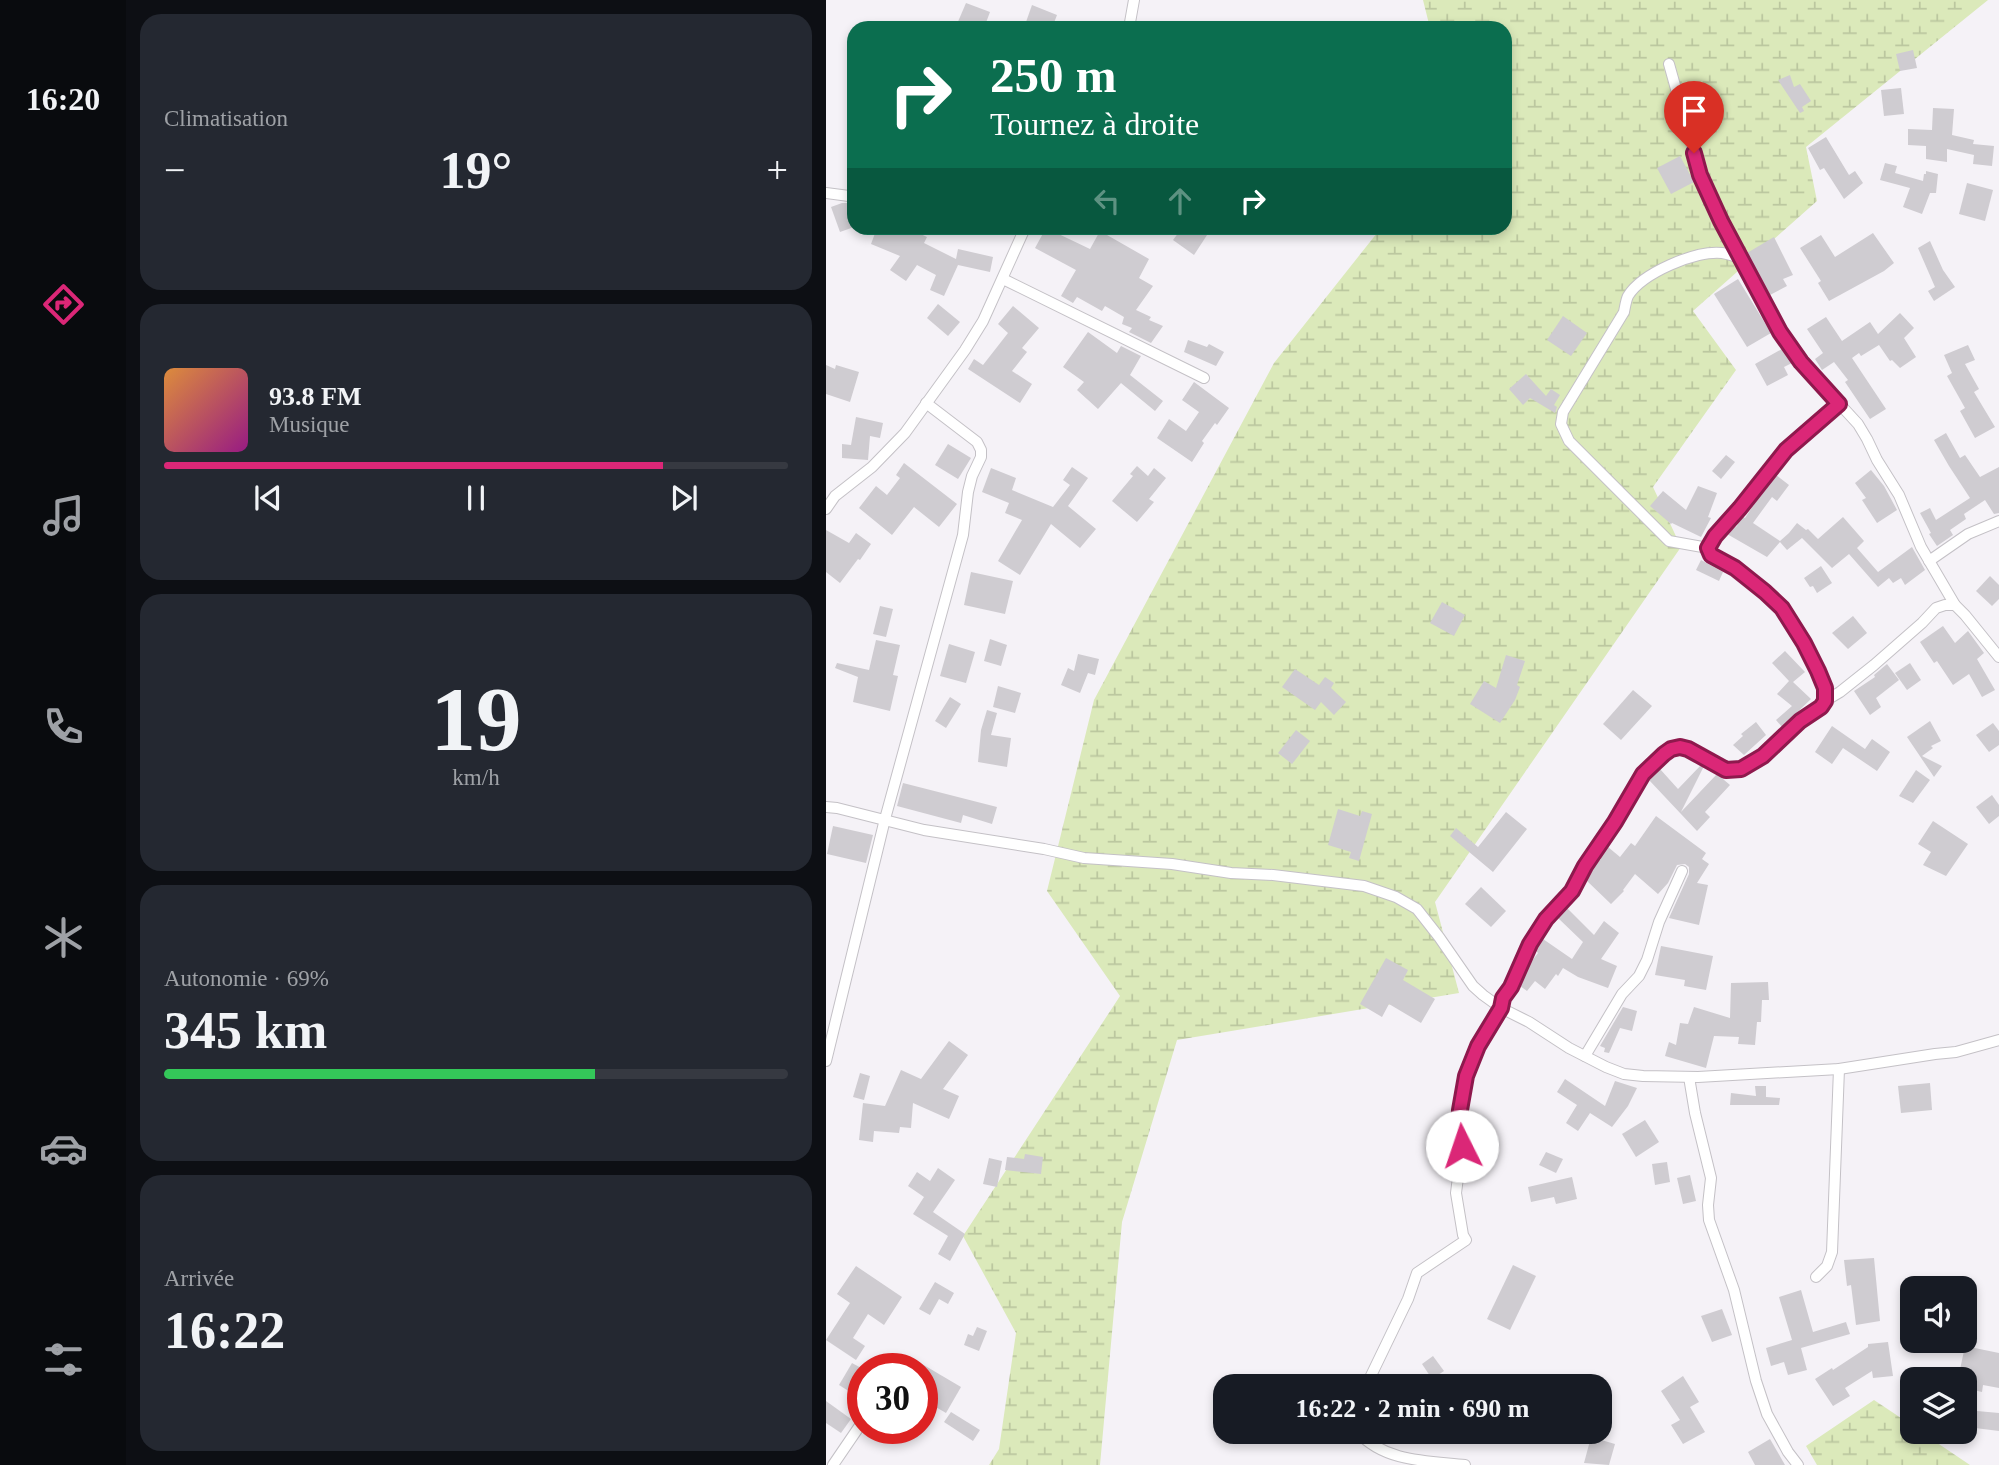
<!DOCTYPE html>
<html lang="fr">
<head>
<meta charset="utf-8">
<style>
  :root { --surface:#171b24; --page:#242831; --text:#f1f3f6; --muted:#9ea1a6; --line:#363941; --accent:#db2777 }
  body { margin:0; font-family:"Times New Roman",serif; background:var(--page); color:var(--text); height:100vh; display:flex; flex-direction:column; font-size:26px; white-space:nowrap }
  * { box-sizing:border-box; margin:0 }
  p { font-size:23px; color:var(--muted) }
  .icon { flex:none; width:38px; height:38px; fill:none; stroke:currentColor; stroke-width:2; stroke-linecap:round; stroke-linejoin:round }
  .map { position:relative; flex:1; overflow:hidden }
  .sheet { display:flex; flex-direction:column; gap:14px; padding:14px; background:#0d0f14; width:700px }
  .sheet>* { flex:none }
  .banner { position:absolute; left:21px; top:21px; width:665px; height:214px; border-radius:21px; box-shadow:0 4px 10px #0003; background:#0b6e4f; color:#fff; overflow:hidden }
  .buttons { position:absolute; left:1074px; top:1276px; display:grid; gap:14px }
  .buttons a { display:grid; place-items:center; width:77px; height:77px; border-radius:14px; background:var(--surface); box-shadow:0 4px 10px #0003; font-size:35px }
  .speed { position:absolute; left:21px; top:1353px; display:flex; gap:14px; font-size:35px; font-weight:700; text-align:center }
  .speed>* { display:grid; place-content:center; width:91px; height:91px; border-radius:50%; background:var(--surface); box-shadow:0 4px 10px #0003; line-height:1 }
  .speed .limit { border:10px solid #d22; background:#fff; color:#111 }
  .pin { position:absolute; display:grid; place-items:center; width:60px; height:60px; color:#fff; margin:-72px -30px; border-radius:50% 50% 50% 0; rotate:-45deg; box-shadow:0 0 7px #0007 }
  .pin .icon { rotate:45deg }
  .me { position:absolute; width:77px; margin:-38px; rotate:356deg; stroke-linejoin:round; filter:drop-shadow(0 0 5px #0008) }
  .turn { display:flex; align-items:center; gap:24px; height:147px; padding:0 28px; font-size:32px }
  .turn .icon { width:91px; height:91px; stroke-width:2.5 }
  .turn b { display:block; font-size:49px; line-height:60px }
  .lanes { display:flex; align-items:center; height:66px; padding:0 28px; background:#0003; justify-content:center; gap:35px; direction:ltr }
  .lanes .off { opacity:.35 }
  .big { font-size:52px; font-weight:600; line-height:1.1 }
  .sheet .card { flex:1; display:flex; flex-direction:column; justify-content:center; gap:10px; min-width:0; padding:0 24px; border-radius:21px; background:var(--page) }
  .sheet .dial { align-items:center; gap:0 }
  .dial b { font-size:91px; line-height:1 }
  .song { display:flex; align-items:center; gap:21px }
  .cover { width:84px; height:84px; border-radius:10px; background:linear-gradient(135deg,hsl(30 70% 55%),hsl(310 70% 35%)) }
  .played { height:7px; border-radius:4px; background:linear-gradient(90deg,var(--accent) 80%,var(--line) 80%) }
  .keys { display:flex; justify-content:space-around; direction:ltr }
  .heat { display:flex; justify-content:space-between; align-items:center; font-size:38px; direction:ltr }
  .charge { height:10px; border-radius:5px; background:linear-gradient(90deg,#34c759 69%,var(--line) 0) }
  .trip { position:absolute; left:387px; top:1374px; width:399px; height:70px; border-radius:21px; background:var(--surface); box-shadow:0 4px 10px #0003; font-weight:600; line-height:70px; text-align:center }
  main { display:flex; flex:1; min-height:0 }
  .dock { display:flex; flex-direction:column; width:126px; justify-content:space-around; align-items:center; background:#090b0e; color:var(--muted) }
  .dock .icon { width:49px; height:49px }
  .dock .selected { color:var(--accent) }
  .dock b { font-size:32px; color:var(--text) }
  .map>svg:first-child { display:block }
</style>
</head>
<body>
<main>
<nav class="dock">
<b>16:20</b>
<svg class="icon selected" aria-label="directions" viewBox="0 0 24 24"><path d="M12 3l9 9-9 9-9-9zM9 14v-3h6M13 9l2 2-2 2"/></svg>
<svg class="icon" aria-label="music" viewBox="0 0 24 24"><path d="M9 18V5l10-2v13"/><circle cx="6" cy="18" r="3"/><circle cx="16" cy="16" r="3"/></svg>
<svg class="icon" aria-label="phone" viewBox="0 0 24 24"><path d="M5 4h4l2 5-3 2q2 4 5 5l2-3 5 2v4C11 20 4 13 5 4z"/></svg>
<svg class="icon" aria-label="climate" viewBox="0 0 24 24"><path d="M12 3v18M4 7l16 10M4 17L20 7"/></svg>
<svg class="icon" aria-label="car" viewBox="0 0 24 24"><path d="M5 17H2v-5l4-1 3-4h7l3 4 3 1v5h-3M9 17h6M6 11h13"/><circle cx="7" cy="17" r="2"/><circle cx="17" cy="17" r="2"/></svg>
<svg class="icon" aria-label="filters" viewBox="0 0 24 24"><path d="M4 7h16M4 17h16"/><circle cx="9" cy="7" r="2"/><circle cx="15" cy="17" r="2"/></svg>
</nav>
<section class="sheet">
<div class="card"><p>Climatisation</p>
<div class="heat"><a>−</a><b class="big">19°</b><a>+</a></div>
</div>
<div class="card">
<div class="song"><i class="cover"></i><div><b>93.8 FM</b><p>Musique</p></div></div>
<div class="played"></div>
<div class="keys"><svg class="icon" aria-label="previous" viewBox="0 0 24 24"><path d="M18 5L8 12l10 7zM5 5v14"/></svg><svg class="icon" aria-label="pause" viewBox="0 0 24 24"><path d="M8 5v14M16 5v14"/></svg><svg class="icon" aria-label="next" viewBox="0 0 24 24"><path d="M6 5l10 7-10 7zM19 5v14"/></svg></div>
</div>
<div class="card dial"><b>19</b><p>km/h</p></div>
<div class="card"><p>Autonomie · 69%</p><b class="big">345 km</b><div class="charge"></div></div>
<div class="card"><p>Arrivée</p><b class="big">16:22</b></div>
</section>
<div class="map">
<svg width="1173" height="1465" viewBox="0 0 1173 1465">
  <defs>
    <pattern id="wetland-marsh" width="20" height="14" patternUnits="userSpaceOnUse" patternTransform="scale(1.75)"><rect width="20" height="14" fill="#dbe9ba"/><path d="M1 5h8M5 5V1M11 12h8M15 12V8" fill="none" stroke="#bbc79f"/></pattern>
  </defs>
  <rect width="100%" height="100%" fill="#f5f2f7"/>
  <g fill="url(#wetland-marsh)">
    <polygon points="597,0 1162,0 980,147 991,201 867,311 910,370 827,487 855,547 609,902 633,993 351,1040 296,1222 274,1465 163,1465 173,1449 190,1333 137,1236 294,996 221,891 268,700 448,363 555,228 679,228 679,28 604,28"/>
    <polygon points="1048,1400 1087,1426 1087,1432 1095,1432 1144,1465 991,1465 980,1446"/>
  </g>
  <g fill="#cfccd1">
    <polygon points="140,3 164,12 158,28 141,28 131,24"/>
    <polygon points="206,5 231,15 226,28 214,28 200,22"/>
    <polygon points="1087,50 1091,68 1074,71 1070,54"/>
    <polygon points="964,75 968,87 974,84 985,101 976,107 978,111 974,113 952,80"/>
    <polygon points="1075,88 1078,114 1058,116 1055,90"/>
    <polygon points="1107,108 1128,109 1126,135 1148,140 1147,144 1168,146 1166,166 1147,164 1148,155 1121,149 1121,162 1100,159 1100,146 1082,145 1082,129 1106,130"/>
    <polygon points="1000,137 1023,175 1029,171 1037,183 1018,199 998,168 994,170 982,148"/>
    <polygon points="854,156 868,182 845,194 831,168"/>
    <polygon points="1059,163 1071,166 1069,173 1097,181 1098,174 1100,174 1100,171 1112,174 1110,193 1104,193 1096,214 1077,207 1084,188 1054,180"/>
    <polygon points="1141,183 1167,190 1159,221 1133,214"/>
    <polygon points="16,203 28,203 28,227 14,232 5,207"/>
    <polygon points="51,228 82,228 101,237 98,243 130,259 132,249 167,257 164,272 132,265 118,296 104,290 110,275 91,265 80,281 64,270 74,256 45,244"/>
    <polygon points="220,228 264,249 274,231 323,259 313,278 327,286 310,310 325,317 323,320 337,326 325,343 303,332 306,328 296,324 298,317 279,306 276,311 251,297 247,303 235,296 250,270 209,248"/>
    <polygon points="356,228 376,228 383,232 368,255 347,240"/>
    <polygon points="1047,233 1068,263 1058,271 1003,301 992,283 995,281 974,248 995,235 1009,257"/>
    <polygon points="948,237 967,275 957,279 961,286 944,295 921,253"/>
    <polygon points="1104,241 1117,270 1129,287 1108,301 1102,291 1109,287 1092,248"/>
    <polygon points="912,279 945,333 921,347 888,294"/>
    <polygon points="112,304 134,322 122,336 101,318"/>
    <polygon points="187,306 213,328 196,348 201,352 186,371 206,384 194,403 142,369 148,359 157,365 182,333 172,324"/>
    <polygon points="1074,313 1088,328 1078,338 1090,357 1074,368 1066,360 1064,361 1053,345 1035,356 1033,353 1026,358 1060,409 1044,419 1019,382 1022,380 1008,362 996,370 989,359 997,353 981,329 1000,317 1016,341 1044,322 1052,334"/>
    <polygon points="737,316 761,333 745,356 721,340"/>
    <polygon points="262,332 291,353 295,346 315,356 304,375 337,401 329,411 295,383 272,409 251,390 258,382 237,367"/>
    <polygon points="362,340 381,347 383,344 398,352 390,366 358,352"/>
    <polygon points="1142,345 1149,360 1139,364 1153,389 1148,392 1169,427 1149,438 1134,411 1139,408 1121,376 1126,373 1118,355"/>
    <polygon points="956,349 966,363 958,367 962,375 941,386 929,364"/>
    <polygon points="0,365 9,369 10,365 33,372 24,402 0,394"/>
    <polygon points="700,374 720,396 725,389 734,395 728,405 731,407 729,413 704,398 697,405 683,389"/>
    <polygon points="368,382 403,408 391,425 389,423 376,441 378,443 366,462 331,438 343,419 360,431 373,412 356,400"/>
    <polygon points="30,417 57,423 54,438 44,436 42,460 16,458 16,444 25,445"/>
    <polygon points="1120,433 1134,458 1139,455 1154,477 1173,467 1173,513 1168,514 1159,500 1138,514 1140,519 1124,530 1127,535 1111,546 1103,534 1105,533 1094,513 1104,508 1110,520 1144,498 1123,466 1108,440"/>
    <polygon points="122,444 145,458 132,479 109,465"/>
    <polygon points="900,455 909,462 895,479 886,471"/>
    <polygon points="78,463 131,504 113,527 88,507 66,535 33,508 50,486 61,495 74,478 70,475"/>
    <polygon points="311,466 322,476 328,468 340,478 323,499 328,502 311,522 286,501 307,476 304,474"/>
    <polygon points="246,467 262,478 242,506 270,529 254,548 225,524 194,575 172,561 196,520 179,513 183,503 156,492 165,468 190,478 186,490 227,507 244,485 237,480"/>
    <polygon points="1045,470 1058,486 1071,510 1051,523 1036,500 1040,498 1029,483"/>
    <polygon points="950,475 963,485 951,501 946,497 927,523 954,541 963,533 971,523 980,530 982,529 992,539 1017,517 1038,541 1031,548 1052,572 1086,547 1099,570 1079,585 1075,578 1067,583 1063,578 1052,587 1023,554 1006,568 976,538 961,550 954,542 941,557 901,534 911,526 913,521 917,517 919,518 927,506 928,506 927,505 935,494"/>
    <polygon points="872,486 891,493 882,517 885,518 875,537 846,523 845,524 824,506 837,491 860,510"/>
    <polygon points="0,530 23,543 30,533 45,544 34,560 32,559 14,583 0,572"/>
    <polygon points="875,560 897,572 893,581 870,570"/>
    <polygon points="995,566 1006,583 991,593 987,586 984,587 978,578"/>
    <polygon points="145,572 187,581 179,614 138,605"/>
    <polygon points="1164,576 1173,585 1173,599 1166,606 1150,591"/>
    <polygon points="616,602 639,615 628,636 604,623"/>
    <polygon points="54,606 67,609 60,637 47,634"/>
    <polygon points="1027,616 1041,633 1022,649 1006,633"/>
    <polygon points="1117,626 1129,643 1142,631 1158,653 1151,659 1169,690 1156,697 1143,674 1127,685 1111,661 1108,663 1094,642"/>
    <polygon points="164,639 181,645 175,666 158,661"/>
    <polygon points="50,640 74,645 67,675 72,676 64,711 27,702 32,677 9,668 11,663 43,670"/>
    <polygon points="123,644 149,652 140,683 114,676"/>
    <polygon points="959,651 979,672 967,682 985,699 956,727 950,720 966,706 951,694 963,681 946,663"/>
    <polygon points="252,654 273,659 269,675 262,673 254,693 235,685 242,668 248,671"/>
    <polygon points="680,655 699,661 691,685 694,687 689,700 674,723 644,704 658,681 670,688"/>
    <polygon points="1084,663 1095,680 1081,690 1069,673"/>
    <polygon points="1061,664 1073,680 1050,698 1055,707 1044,715 1028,691 1049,677 1048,675"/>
    <polygon points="469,669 493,685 499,677 508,683 505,688 520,702 508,715 495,702 489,710 456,687"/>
    <polygon points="172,686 195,693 189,713 167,707"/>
    <polygon points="807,690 826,706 795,740 777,724"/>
    <polygon points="124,697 135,704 120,728 109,721"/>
    <polygon points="161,710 171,713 165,735 185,738 181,767 152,762 155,730"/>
    <polygon points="1104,721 1115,741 1105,746 1107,748 1096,756 1116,766 1108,777 1081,737"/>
    <polygon points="930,722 940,735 918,755 907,745 917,736 915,734"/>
    <polygon points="1167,723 1173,731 1173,745 1163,752 1150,735"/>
    <polygon points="1006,726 1039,749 1046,739 1064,752 1051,771 1017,748 1006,764 989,752"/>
    <polygon points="470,730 484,741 466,764 452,753"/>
    <polygon points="875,765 878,766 855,812 891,774 904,785 879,812 884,817 871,831 823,780 834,769 852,789"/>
    <polygon points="1090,770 1104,780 1087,803 1073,796"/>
    <polygon points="77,783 171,807 166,824 137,815 135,823 71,806"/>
    <polygon points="1166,795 1173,805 1173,816 1163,824 1150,807"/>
    <polygon points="512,809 534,816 536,811 546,814 533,861 523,858 525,852 502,845"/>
    <polygon points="680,812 701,829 667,872 624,836 630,828 652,847"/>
    <polygon points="830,816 880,853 876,859 883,864 871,883 882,885 873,925 843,918 863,874 863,867 859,864 851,865 842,883 832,894 809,874 797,890 798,891 785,904 760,880 767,868 775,859 774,858 782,847 794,857 805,843 809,846"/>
    <polygon points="1107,821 1142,844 1120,876 1097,865 1105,852 1092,844"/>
    <polygon points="7,826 47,835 40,863 1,854"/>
    <polygon points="655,887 680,911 665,927 639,904"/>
    <polygon points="741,908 768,935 778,921 793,933 775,959 791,966 782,988 752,977 737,968 732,976 730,974 719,989 709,981 701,991 694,986 705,962 712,953 710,951 711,948 717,939 746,959 757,942 732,918"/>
    <polygon points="835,946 887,956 880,990 858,986 859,980 829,975"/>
    <polygon points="560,958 582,970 577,980 609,999 595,1023 563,1004 556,1017 534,1004"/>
    <polygon points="942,982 943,1000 936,1000 935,1022 931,1022 929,1045 912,1044 913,1037 888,1036 880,1068 839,1056 843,1042 850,1045 854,1023 862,1024 868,1007 904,1018 905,983"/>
    <polygon points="797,1007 811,1011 806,1031 794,1028 783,1053 778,1052 779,1048 774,1046"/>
    <polygon points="123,1041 142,1055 117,1089 133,1096 123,1119 87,1103 85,1128 74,1127 73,1133 48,1131 47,1142 33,1140 37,1103 59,1106 75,1070 95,1079"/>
    <polygon points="34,1073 44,1076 38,1100 27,1097"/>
    <polygon points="739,1079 779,1106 789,1081 811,1088 802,1106 786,1127 764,1113 752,1131 740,1123 751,1105 731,1092"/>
    <polygon points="1104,1083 1106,1110 1075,1113 1072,1086"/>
    <polygon points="929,1086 940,1086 940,1097 954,1098 953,1105 904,1105 905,1093 930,1096"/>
    <polygon points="819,1120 833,1142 810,1157 796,1134"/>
    <polygon points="720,1152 737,1159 730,1173 713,1165"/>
    <polygon points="199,1154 217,1157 215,1174 179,1170 181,1157 198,1159"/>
    <polygon points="163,1158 176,1161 171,1187 157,1184"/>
    <polygon points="841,1162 844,1182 829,1185 826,1164"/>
    <polygon points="112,1168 129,1180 107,1212 139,1234 124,1261 112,1254 122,1236 87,1214 98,1197 82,1186 91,1172 104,1181"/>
    <polygon points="864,1175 870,1201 857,1204 851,1178"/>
    <polygon points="746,1177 751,1199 730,1204 728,1197 705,1202 702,1187"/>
    <polygon points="1048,1258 1054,1321 1030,1325 1025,1285 1021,1286 1018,1260"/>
    <polygon points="687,1265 710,1276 684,1330 661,1319"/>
    <polygon points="30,1266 76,1297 58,1325 42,1314 27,1338 39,1346 30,1360 0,1340 24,1303 11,1294"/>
    <polygon points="109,1282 128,1293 122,1304 113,1299 104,1315 93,1309"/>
    <polygon points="975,1290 987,1332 1020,1322 1024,1334 975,1348 981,1370 962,1375 958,1362 945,1366 940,1348 966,1340 953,1297"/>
    <polygon points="896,1309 906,1335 886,1342 875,1316"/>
    <polygon points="151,1327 161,1331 153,1351 138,1345 142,1334 147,1336"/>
    <polygon points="1062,1342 1067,1376 1047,1378 1046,1371 1019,1388 1024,1396 1007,1406 989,1379 1006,1368 1007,1370 1042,1347 1042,1344"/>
    <polygon points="1139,1346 1173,1353 1173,1388 1157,1385 1156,1392 1139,1388 1139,1379 1132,1379"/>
    <polygon points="607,1356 618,1371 606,1379 596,1364"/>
    <polygon points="26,1363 37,1369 37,1400 13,1385"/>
    <polygon points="96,1364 135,1387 120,1413 96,1399"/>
    <polygon points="857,1376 873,1402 864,1407 879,1432 857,1444 845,1425 854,1420 835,1391"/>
    <polygon points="0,1401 25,1419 15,1433 0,1423"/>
    <polygon points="1151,1411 1173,1413 1173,1431 1149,1428"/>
    <polygon points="125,1412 154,1430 147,1441 118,1422"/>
    <polygon points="765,1437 789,1444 783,1465 758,1463"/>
    <polygon points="944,1439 959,1465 929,1465 922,1452"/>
  </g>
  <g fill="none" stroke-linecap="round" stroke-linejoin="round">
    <defs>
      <g id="street">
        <polyline points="303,28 308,0"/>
        <polyline points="843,64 874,175 930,288 954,332 975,362 1032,424 1041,439 1051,460 1073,495 1095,547 1129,605 1139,615 1173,657"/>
        <polyline points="0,193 23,196 28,195"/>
        <polyline points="177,279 378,378"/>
        <polyline points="0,509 9,496 46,467 79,433 139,350 157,321 199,228"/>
        <path d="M882,548l-39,-7 -100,-100 -8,-17 2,-12 61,-100c1,-5 2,-12 4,-16 14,-23 68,-46 94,-43 7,1 15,4 21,7"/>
        <polyline points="882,548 885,555 909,568 939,592 956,608 978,643 992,671 999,688 999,701"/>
        <polyline points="882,548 889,536 914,508 960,450 1013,404"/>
        <polyline points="1103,561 1142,534 1173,521"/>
        <polyline points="0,807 11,808 98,830 218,849 258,858 346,864 405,873 447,875 538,886 570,897 591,909 613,937 647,986 657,995 675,1008 703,1022 743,1048 780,1067 798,1074 817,1076 872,1077 1013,1069 1109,1054 1130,1052 1173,1040"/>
        <polyline points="759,1056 796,994 813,976 821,960 833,922 856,871"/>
        <polyline points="0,1061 59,819 137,535 142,492 146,476 155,457 155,450 151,442 100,403"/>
        <polyline points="863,1077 869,1113 885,1178 882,1205 883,1220 908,1290 930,1381 941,1414 962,1452 972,1465"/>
        <polyline points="990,1277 1001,1266 1006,1252 1013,1069"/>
        <polyline points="540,1386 582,1299 591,1273 640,1240 637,1235 630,1193 636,1146 633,1126 634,1110 641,1072 652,1046 667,1023 677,997 685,987 704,944 721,919 745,891 759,865 789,822 817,774 838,754 845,749 854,747 872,754 900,770 915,769 926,763 948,746 974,721 995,707 999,701 1014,692 1048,665 1096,623 1110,608 1119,605 1129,605"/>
        <path d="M532,1432c26,30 70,29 107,33"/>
        <polyline points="7,1465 37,1421"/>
      </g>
    </defs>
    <use href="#street" stroke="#c4c1c6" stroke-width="12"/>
    <use href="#street" stroke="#fff" stroke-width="10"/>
  </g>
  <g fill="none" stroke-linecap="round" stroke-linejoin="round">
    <defs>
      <polyline id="route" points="636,1146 633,1126 634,1110 640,1076 652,1046 675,1008 677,998 685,987 704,944 720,919 746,891 759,866 789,822 817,774 838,754 845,749 854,747 862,749 900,770 915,769 937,756 974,721 995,707 999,701 999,688 992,671 978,643 956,608 939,592 909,568 885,555 882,548 889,536 914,508 960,450 1013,404 975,362 954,332 895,221 874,175 868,153"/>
    </defs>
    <use href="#route" stroke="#8e194d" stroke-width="18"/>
    <use href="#route" stroke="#db2777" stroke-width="12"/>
  </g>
</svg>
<div class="buttons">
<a><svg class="icon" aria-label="sound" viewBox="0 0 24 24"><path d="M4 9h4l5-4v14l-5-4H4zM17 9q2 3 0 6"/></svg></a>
<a><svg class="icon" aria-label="layers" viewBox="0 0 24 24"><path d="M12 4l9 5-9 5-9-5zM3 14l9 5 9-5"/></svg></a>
</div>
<div class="speed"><div class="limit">30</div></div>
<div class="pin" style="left:868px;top:153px;background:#d93025"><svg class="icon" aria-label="arrive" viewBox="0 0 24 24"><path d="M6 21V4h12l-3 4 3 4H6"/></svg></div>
<svg class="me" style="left:636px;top:1146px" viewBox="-20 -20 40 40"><circle r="19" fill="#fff"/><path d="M0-13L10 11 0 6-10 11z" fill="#db2777"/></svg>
<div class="trip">16:22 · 2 min · 690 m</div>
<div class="banner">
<div class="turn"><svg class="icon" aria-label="right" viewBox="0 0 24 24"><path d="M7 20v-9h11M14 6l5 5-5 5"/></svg><div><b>250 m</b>Tournez à droite</div></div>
<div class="lanes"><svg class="icon off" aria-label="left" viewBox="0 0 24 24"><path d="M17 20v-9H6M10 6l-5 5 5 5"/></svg><svg class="icon off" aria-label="ahead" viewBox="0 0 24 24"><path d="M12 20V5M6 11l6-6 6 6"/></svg><svg class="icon" aria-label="right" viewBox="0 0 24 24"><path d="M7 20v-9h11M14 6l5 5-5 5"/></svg></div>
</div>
</div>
</main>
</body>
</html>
